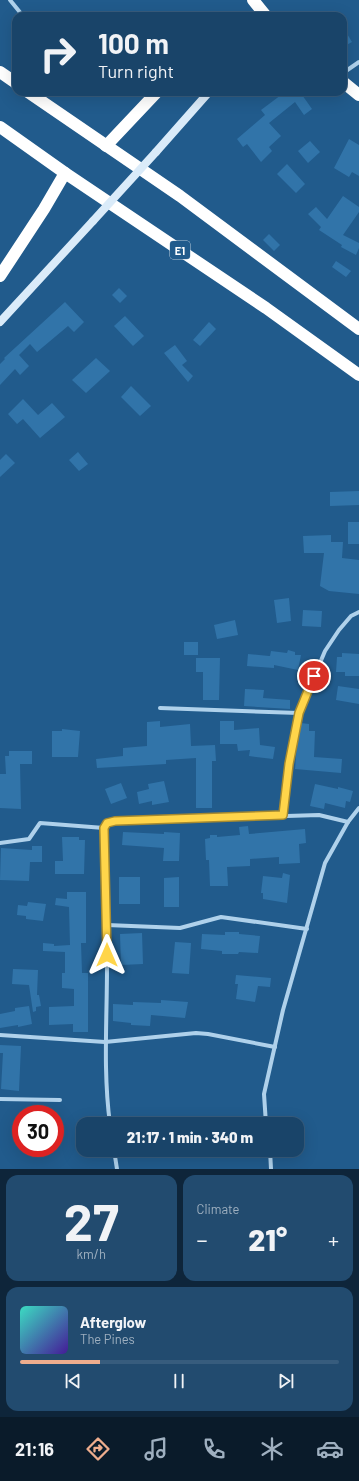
<!DOCTYPE html>
<html lang="en">
<head>
<meta charset="utf-8">
<style>
  :root { --surface:#194469; --page:#224b6f; --text:#f1f3f6; --muted:#9fb0c0; --line:#375c7d; --accent:#eead8d }
  body { margin:0; font-family:Barlow,sans-serif; background:var(--page); color:var(--text); height:100vh; display:flex; flex-direction:column; font-size:15px; white-space:nowrap }
  * { box-sizing:border-box; margin:0 }
  p { font-size:13px; color:var(--muted) }
  .icon { flex:none; width:22px; height:22px; fill:none; stroke:currentColor; stroke-width:2; stroke-linecap:round; stroke-linejoin:round }
  .map { position:relative; height:1169px; overflow:hidden }
  .drawer { display:flex; flex-direction:column; gap:6px; padding:6px; background:#0e253a; flex:1 }
  .drawer>* { flex:none }
  .hud { position:absolute; left:12px; top:12px; width:335px; height:84px; border-radius:12px; box-shadow:0 4px 16px #0002,0 0 0 1px var(--line); background:#194469; color:var(--text); overflow:hidden }
  .speed { position:absolute; left:12px; top:1105px; display:flex; gap:8px; font-size:20px; font-weight:700; text-align:center }
  .speed>* { display:grid; place-content:center; width:52px; height:52px; border-radius:50%; background:var(--surface); box-shadow:0 4px 16px #0002,0 0 0 1px var(--line); line-height:1 }
  .speed .limit { border:6px solid #d22; background:#fff; color:#111 }
  .pin { position:absolute; display:grid; place-items:center; width:34px; height:34px; color:#fff; margin:-17px; border:2px solid #fff; border-radius:50%; box-shadow:0 1px 4px #0007 }
  .me { position:absolute; width:44px; margin:-22px; rotate:0deg; stroke-linejoin:round; filter:drop-shadow(0 0 3px #0008) }
  .turn { display:flex; align-items:center; gap:14px; height:84px; padding:0 20px; font-size:18px }
  .turn .icon { width:52px; height:52px; stroke-width:2.5 }
  .turn b { display:block; font-size:28px; line-height:34px }
  .big { font-size:30px; font-weight:800; line-height:1.1 }
  .drawer .tile { flex:1; display:flex; flex-direction:column; justify-content:center; gap:6px; min-width:0; padding:0 14px; border-radius:12px; background:var(--page) }
  .drawer .dial { align-items:center; gap:0 }
  .dial b { font-size:52px; line-height:1 }
  .song { display:flex; align-items:center; gap:12px }
  .cover { width:48px; height:48px; border-radius:6px; background:linear-gradient(135deg,hsl(170 70% 55%),hsl(260 70% 35%)) }
  .played { height:4px; border-radius:2px; background:linear-gradient(90deg,var(--accent) 25%,var(--line) 25%) }
  .keys { display:flex; justify-content:space-around; direction:ltr }
  .heat { display:flex; justify-content:space-between; align-items:center; font-size:22px; direction:ltr }
  .drawer .tiles { flex:1; display:grid; gap:6px; grid-template-columns:1fr 1fr }
  .tile:last-child { grid-column:span 2 }
  .trip { position:absolute; left:76px; top:1117px; width:228px; height:40px; border-radius:12px; background:var(--surface); box-shadow:0 4px 16px #0002,0 0 0 1px var(--line); font-weight:800; line-height:40px; text-align:center }
  .tabs { display:flex; height:64px; justify-content:space-around; align-items:center; background:#0a1b2a; color:var(--muted) }
  .tabs .icon { width:28px; height:28px }
  .tabs .on { color:var(--accent) }
  .tabs b { font-size:18px; color:var(--text) }
  .map>svg:first-child { display:block }
</style>
</head>
<body>
<div class="map">
<svg width="359" height="1169" viewBox="0 0 359 1169">
  <rect width="100%" height="100%" fill="#215b8c"/>
  <g fill="#3174a9">
    <polygon points="343,27 352,42 343,47"/>
    <polygon points="285,92 300,92 312,109 304,115 295,102 269,123 281,136 269,147 272,151 261,162 247,144 243,147 237,139 265,115 261,110"/>
    <polygon points="349,139 359,145 359,176 352,172 349,177 334,168"/>
    <polygon points="310,141 320,152 308,163 298,151"/>
    <polygon points="287,164 305,184 296,193 277,174"/>
    <polygon points="343,196 359,207 359,212 343,235 359,243 359,248 356,255 341,247 342,245 319,230 321,227 308,214 316,207 327,219"/>
    <polygon points="269,234 280,245 274,251 263,240"/>
    <polygon points="336,261 351,271 346,277 332,267"/>
    <polygon points="119,288 127,296 120,303 112,295"/>
    <polygon points="65,302 84,322 74,332 68,326 37,352 30,344 19,355 29,366 20,375 15,369 0,385 0,364 5,359 4,358"/>
    <polygon points="125,316 144,336 133,346 114,326"/>
    <polygon points="209,322 216,329 200,346 193,340"/>
    <polygon points="175,345 187,361 182,365 193,376 188,382 164,353"/>
    <polygon points="96,358 110,371 86,393 72,380"/>
    <polygon points="131,386 151,406 140,416 121,397"/>
    <polygon points="23,399 38,415 52,403 65,417 40,438 23,419 17,424 8,414"/>
    <polygon points="78,452 88,464 79,471 69,460"/>
    <polygon points="6,454 15,463 0,477 0,460"/>
    <polygon points="359,491 359,505 330,506 330,492"/>
    <rect x="348" y="522" width="11" height="22"/>
    <polygon points="331,535 331,542 343,542 342,558 359,560 359,594 329,591 320,586 324,553 304,553 303,536"/>
    <polygon points="289,598 291,621 277,623 274,600"/>
    <polygon points="303,610 322,611 321,627 302,626"/>
    <polygon points="235,620 238,635 217,639 214,625"/>
    <rect x="184" y="642" width="14" height="13"/>
    <polygon points="288,650 295,652 295,655 301,655 298,670 274,665 274,668 247,666 248,654 269,656 270,656 271,651 287,653"/>
    <polygon points="342,653 359,654 359,676 345,676 345,672 336,672 337,657 342,657"/>
    <polygon points="196,658 220,658 219,700 203,700 203,672 196,672"/>
    <polygon points="338,686 359,689 359,704 336,700"/>
    <polygon points="245,689 264,690 263,698 290,700 290,709 244,706"/>
    <polygon points="160,721 160,727 190,724 191,746 215,745 216,761 212,761 212,808 196,808 196,758 166,760 166,764 97,768 96,759 123,756 123,748 147,746 147,722"/>
    <polygon points="220,721 234,721 234,730 259,728 260,745 275,747 273,759 249,756 250,750 238,751 237,744 220,744"/>
    <polygon points="301,723 309,724 309,731 315,731 314,757 342,759 341,773 295,769 297,744"/>
    <polygon points="62,729 80,731 78,757 52,757 52,731 62,731"/>
    <polygon points="9,751 32,751 32,764 20,764 21,809 0,808 0,774 6,774 5,756 9,756"/>
    <polygon points="164,781 169,802 152,805 152,801 139,804 137,792 149,789 148,784"/>
    <polygon points="121,783 127,798 111,804 105,789"/>
    <polygon points="315,784 338,789 338,787 353,791 350,802 346,801 345,808 325,803 324,809 310,806"/>
    <polygon points="248,826 249,834 305,829 306,843 299,844 300,863 279,864 279,857 250,859 250,866 227,867 228,886 210,886 209,860 206,860 205,839 210,838 210,835 217,835 217,837 240,835 239,827"/>
    <polygon points="123,832 164,834 164,832 180,833 179,861 163,861 164,848 122,845"/>
    <polygon points="62,837 79,837 79,840 85,840 84,874 55,874 55,861 63,861"/>
    <polygon points="32,846 42,846 42,862 30,862 29,881 0,880 1,848 32,850"/>
    <polygon points="283,873 290,875 287,903 263,899 263,893 261,893 263,876 282,878"/>
    <rect x="119" y="877" width="21" height="27"/>
    <polygon points="179,877 179,907 164,907 164,878"/>
    <polygon points="67,892 86,892 86,943 81,943 82,973 88,973 88,1032 73,1032 73,1024 49,1025 49,1007 74,1006 74,989 62,988 62,973 65,973 65,952 43,951 43,943 54,944 54,946 70,945 69,907 55,905 56,898 67,899"/>
    <polygon points="28,902 46,904 43,921 26,919 26,916 17,915 18,905 27,906"/>
    <polygon points="225,932 239,932 239,934 260,936 258,953 239,952 238,954 222,954 222,951 201,949 202,934 225,935"/>
    <polygon points="142,933 143,964 121,965 120,934"/>
    <polygon points="175,942 191,943 189,974 172,973"/>
    <polygon points="13,969 38,970 37,995 39,995 41,1006 36,1007 36,1011 33,1012 29,985 12,984"/>
    <polygon points="236,975 271,978 270,987 258,986 255,1002 236,999 238,984 235,984"/>
    <polygon points="161,1000 188,1002 185,1018 151,1015 150,1026 131,1025 131,1023 113,1021 113,1004 133,1005 133,1002 161,1003"/>
    <polygon points="29,1006 32,1024 18,1027 18,1025 0,1028 0,1014 15,1011 15,1008"/>
    <polygon points="0,1045 21,1046 19,1091 1,1089 3,1053 0,1053"/>
  </g>
  <g fill="none" stroke-linecap="round" stroke-linejoin="round">
    <g stroke="#afd1eb" stroke-width="4">
      <polyline points="10,0 23,16"/>
      <polyline points="343,73 359,62"/>
      <polyline points="135,92 152,95"/>
      <polyline points="160,708 299,713"/>
      <polyline points="283,815 289,764 299,713 325,651 339,630 351,616 359,612"/>
      <polyline points="0,843 29,839 40,823 104,828"/>
      <polyline points="107,925 180,928 221,917 307,929"/>
      <polyline points="0,1035 105,1042 196,1033 208,1034 275,1047"/>
      <polyline points="0,1099 60,1100"/>
      <path d="M110,1124c-7,-52 -3,-104 -3,-156 0,-47 -2,-93 -3,-140l3,-5 8,-2 204,-6 29,7"/>
      <polyline points="266,1124 264,1094 283,1010 325,863 348,822 359,808"/>
      <polyline points="114,1150 117,1169"/>
      <polyline points="270,1150 271,1169"/>
    </g>
    <g stroke="#daebf9" stroke-width="8">
      <polyline points="156,152 209,92"/>
      <polyline points="0,322 93,221"/>
    </g>
    <g stroke="#fff" stroke-width="12">
      <polyline points="253,0 266,16"/>
      <polyline points="0,72 16,83"/>
      <polyline points="343,82 359,95"/>
      <polyline points="28,92 180,196 359,329"/>
      <polyline points="0,127 65,173 266,308 359,375"/>
      <polyline points="106,146 157,92"/>
      <polyline points="0,276 44,209 65,173"/>
    </g>
    <polyline stroke="#daebf9" stroke-width="8" points="93,221 156,152"/>
  </g>
  <g fill="none" stroke-linecap="round" stroke-linejoin="round">
    <defs>
      <polyline id="route" points="107,955 104,828 107,823 115,821 283,815 289,764 299,713 314,676"/>
    </defs>
    <use href="#route" stroke="#a68a30" stroke-width="10"/>
    <use href="#route" stroke="#ffd54a" stroke-width="7"/>
  </g>
  <g text-anchor="middle" dominant-baseline="central" stroke-width="4" stroke-linejoin="round" paint-order="stroke">
    <rect fill="#215b8c" stroke="#bccedc" stroke-width="1" x="170" y="241" width="20" height="18" rx="3"/>
    <g font-size="11" font-weight="bold" fill="#fff">
      <text x="180" y="250">E1</text>
    </g>
  </g>
</svg>
<div class="speed"><div class="limit">30</div></div>
<div class="pin" style="left:314px;top:676px;background:#d93025"><svg class="icon" aria-label="arrive" viewBox="0 0 24 24"><path d="M6 21V4h12l-3 4 3 4H6"/></svg></div>
<svg class="me" style="left:107px;top:955px" viewBox="-20 -20 40 40"><path d="M0-17L14 15 0 8-14 15z" fill="#ffd54a" stroke="#fff" stroke-width="4"/></svg>
<div class="trip">21:17 · 1 min · 340 m</div>
<div class="hud">
<div class="turn"><svg class="icon" aria-label="right" viewBox="0 0 24 24"><path d="M7 20v-9h11M14 6l5 5-5 5"/></svg><div><b>100 m</b>Turn right</div></div>
</div>
</div>
<section class="drawer">
<div class="tiles">
<div class="tile dial"><b>27</b><p>km/h</p></div>
<div class="tile"><p>Climate</p>
<div class="heat"><a>−</a><b class="big">21°</b><a>+</a></div>
</div>
<div class="tile">
<div class="song"><i class="cover"></i><div><b>Afterglow</b><p>The Pines</p></div></div>
<div class="played"></div>
<div class="keys"><svg class="icon" aria-label="previous" viewBox="0 0 24 24"><path d="M18 5L8 12l10 7zM5 5v14"/></svg><svg class="icon" aria-label="pause" viewBox="0 0 24 24"><path d="M8 5v14M16 5v14"/></svg><svg class="icon" aria-label="next" viewBox="0 0 24 24"><path d="M6 5l10 7-10 7zM19 5v14"/></svg></div>
</div>
</div>
</section>
<nav class="tabs">
<b>21:16</b>
<svg class="icon on" aria-label="directions" viewBox="0 0 24 24"><path d="M12 3l9 9-9 9-9-9zM9 14v-3h6M13 9l2 2-2 2"/></svg>
<svg class="icon" aria-label="music" viewBox="0 0 24 24"><path d="M9 18V5l10-2v13"/><circle cx="6" cy="18" r="3"/><circle cx="16" cy="16" r="3"/></svg>
<svg class="icon" aria-label="phone" viewBox="0 0 24 24"><path d="M5 4h4l2 5-3 2q2 4 5 5l2-3 5 2v4C11 20 4 13 5 4z"/></svg>
<svg class="icon" aria-label="climate" viewBox="0 0 24 24"><path d="M12 3v18M4 7l16 10M4 17L20 7"/></svg>
<svg class="icon" aria-label="car" viewBox="0 0 24 24"><path d="M5 17H2v-5l4-1 3-4h7l3 4 3 1v5h-3M9 17h6M6 11h13"/><circle cx="7" cy="17" r="2"/><circle cx="17" cy="17" r="2"/></svg>
</nav>
</body>
</html>
